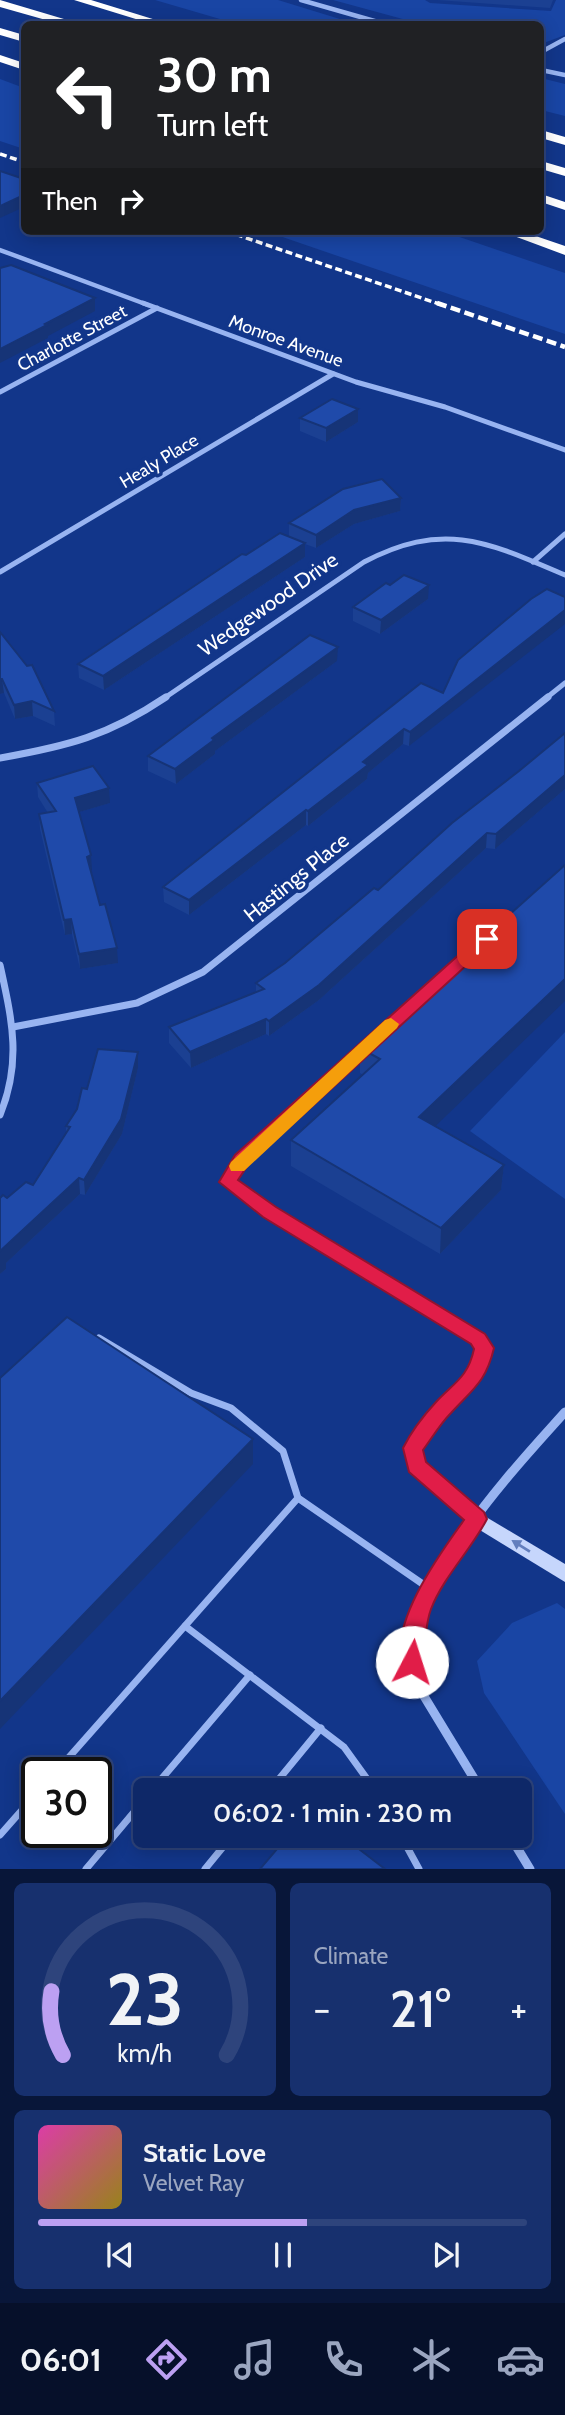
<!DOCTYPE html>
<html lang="en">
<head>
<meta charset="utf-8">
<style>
  :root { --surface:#0e2868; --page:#17306e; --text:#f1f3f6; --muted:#9ba6c0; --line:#2e447c; --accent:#bca0f2 }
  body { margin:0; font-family:Cabin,sans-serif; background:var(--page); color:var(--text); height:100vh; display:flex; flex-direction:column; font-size:26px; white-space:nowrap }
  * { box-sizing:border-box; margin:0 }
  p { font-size:23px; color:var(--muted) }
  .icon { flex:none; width:38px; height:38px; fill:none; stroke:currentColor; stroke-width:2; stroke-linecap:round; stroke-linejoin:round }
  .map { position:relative; height:1869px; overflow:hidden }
  .drawer { display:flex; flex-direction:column; gap:14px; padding:14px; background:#081639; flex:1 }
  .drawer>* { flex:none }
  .guide { position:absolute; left:21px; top:21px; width:523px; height:214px; border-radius:10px; box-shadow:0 4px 18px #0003,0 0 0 2px var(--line); background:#202124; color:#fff; overflow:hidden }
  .speed { position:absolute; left:21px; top:1757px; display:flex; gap:14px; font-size:35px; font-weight:700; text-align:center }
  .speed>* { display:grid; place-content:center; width:91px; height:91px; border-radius:50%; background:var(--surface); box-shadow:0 4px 18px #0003,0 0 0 2px var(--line); line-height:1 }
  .speed .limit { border:4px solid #111; border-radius:10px; background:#fff; color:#111 }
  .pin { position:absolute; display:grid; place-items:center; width:60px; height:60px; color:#fff; margin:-30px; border-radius:14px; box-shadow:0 4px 10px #0006 }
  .me { position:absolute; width:77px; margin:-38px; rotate:5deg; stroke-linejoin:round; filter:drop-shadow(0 0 5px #0008) }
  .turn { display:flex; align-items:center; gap:24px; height:147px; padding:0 21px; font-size:32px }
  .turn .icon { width:91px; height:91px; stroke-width:2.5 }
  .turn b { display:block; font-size:49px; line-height:60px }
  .then { display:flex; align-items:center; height:66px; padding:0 21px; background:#0003; gap:14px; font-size:26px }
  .big { font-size:52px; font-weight:600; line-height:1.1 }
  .drawer .tile { flex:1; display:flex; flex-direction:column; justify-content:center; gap:10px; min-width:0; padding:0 24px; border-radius:10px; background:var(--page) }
  .drawer .dial { align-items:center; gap:0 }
  .dial svg { height:182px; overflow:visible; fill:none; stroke:var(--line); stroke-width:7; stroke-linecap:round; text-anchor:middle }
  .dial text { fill:var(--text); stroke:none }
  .song { display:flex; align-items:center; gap:21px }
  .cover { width:84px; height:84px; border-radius:10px; background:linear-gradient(135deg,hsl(320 70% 55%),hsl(50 70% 35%)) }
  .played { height:7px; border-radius:4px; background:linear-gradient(90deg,var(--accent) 55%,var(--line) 55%) }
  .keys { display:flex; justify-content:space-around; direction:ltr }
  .heat { display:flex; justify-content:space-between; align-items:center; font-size:38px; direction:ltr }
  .drawer .tiles { flex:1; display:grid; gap:14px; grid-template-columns:1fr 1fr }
  .tile:last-child { grid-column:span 2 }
  .trip { position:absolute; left:133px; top:1778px; width:399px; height:70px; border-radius:10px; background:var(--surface); box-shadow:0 4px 18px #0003,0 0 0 2px var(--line); font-weight:600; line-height:70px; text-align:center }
  .menu { display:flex; height:112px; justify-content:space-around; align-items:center; background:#06102a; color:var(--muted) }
  .menu .icon { width:49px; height:49px }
  .menu .on { color:var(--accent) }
  .menu b { font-size:32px; color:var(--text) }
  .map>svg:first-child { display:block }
</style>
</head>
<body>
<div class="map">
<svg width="565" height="1869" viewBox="0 0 565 1869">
  <rect width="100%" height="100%" fill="#12368a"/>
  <g fill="#1945a4">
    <polygon points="155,0 278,0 356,24 237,24"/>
    <polygon points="333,0 425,0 430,3 551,11 556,0 565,0 565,35 541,44 541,24 421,24"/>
    <polygon points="541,78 565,84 565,116 541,110"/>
    <polygon points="0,79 24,88 24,149 0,141"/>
    <polygon points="265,231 442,231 565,273 565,334"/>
    <polygon points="565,1032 565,1199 470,1131"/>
    <polygon points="557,1603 565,1609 565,1814 484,1693 477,1661 512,1623"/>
  </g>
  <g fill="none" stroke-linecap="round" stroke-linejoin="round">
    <polyline stroke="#98b4f1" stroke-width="5" points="266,1209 228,1182 242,1160 363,1049"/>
    <g stroke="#98b4f1" stroke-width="7">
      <path d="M263,1207l215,132 6,9c-8,33 -18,36 -40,59 -12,12 -21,28 -31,41l3,18 59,51"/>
      <polyline points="99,1338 191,1393 231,1408 283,1451 298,1498 430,1589"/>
      <polyline points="185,1626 344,1747 375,1790"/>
      <polyline points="55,1773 298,1498"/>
      <polyline points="152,1790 250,1675"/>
      <polyline points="270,1790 321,1728"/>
      <polyline points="0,1835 37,1793"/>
      <polyline points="401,1836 419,1869"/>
      <polyline points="86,1869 145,1799"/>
      <polyline points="205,1869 232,1836"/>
    </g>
    <g stroke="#98b4f1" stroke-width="4.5">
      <polyline points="301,0 385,24"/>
      <polyline points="541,52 565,39"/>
      <polyline points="541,70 565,75"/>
      <polyline points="0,250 148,305"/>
    </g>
    <g stroke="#98b4f1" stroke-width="5">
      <polyline points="143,303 356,382 445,407 565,450"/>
      <polyline points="0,392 157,308"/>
      <polyline points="533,562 565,534"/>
      <polyline points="0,572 333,374"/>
      <path d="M163,699l201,-137c80,-42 124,-20 201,13"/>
      <polyline points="545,699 565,683"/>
    </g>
    <g stroke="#98b4f1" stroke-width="7">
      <path d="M0,758c68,-12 108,-22 166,-61"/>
      <path d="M0,965c12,55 22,96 0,150"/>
      <polyline points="13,1027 137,1003 203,972 548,697"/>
    </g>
    <g stroke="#98b4f1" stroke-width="9">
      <path d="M481,1790l-62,-102c-38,-80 96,-220 146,-276"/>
      <polyline points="510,1836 530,1869"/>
    </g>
    <polygon fill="#c6d6fc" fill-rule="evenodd" points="476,1511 565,1564 565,1582 470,1524 467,1519 470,1514"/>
    <g fill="#fff" fill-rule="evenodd">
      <polygon points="0,0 74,22 76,24 60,24 0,7"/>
      <polygon points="74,0 91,0 169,24 152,24"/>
      <polygon points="0,28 24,35 24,42 0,35"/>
      <polygon points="0,55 24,63 24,70 0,62"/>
      <polygon points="541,130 565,137 565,145 541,138"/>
      <polygon points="541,161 565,168 565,176 541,169"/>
      <polygon points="541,194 565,202 565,210 541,202"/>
      <polygon points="501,231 521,231 565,246 565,255"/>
    </g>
    <g stroke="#fff" stroke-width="3.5" stroke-dasharray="7 3.5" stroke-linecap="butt">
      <polyline points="0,154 24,162"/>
      <polyline points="226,231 442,305"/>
    </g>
    <polyline stroke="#fff" stroke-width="4.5" stroke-dasharray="10 4.5" stroke-linecap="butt" points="437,303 565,347"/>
  </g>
  <g fill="#1b4092">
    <polygon points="437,0 553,0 550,8"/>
    <polygon points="358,409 358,422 326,442 300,431 300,418"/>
    <polygon points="401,498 400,511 354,524 316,548 305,544 305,557 104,690 79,678 78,664 246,555 289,537 289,523"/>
    <polygon points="428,599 380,634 353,621 353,607"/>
    <polygon points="531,599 409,746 403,744 368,773 367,779 308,826 306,825 189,915 164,902 163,887 443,693"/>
    <polygon points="0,632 54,711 55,726 33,716 15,719 4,693 0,694"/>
    <polygon points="337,661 215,751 215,754 176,784 148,771 148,756"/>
    <polygon points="565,733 565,789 495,849 486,848 319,1000 269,1036 266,1034 191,1068 169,1043 169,1027 256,992 256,983 285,963 378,890"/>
    <polygon points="37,783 110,803 79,812 91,855 91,871 100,905 118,963 80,969 72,934 65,935 40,829 39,814 48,813 38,797"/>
    <polygon points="565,865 435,1126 504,1165 501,1190 440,1254 291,1166 291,1140 363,1075 360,1073 360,1048"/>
    <polygon points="138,1052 138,1068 122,1134 85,1195 80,1194 6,1263 6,1269 0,1274 0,1198 7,1198 33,1185 66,1133 66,1126 77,1109 87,1089"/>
  </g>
  <g fill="#163477">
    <polygon points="24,195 24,207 0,218 0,206"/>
    <polygon points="95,298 95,311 48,336 48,338 0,363 0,349"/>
    <polygon points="358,409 358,422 326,442 326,428"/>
    <polygon points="401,498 400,511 354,524 316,548 316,535 354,510"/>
    <polygon points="305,543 305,557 104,690 103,676"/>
    <polygon points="429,585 428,599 380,634 381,620"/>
    <polygon points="565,610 565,624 409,746 410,732"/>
    <polygon points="338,647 337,661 215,751 215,754 176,784 175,769 212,738"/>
    <polygon points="0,679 2,679 4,693 0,694"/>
    <polygon points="32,701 33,716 15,719 14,705"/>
    <polygon points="404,729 403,744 368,773 367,779 308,826 308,811 363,762"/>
    <polygon points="565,775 565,789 495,849 496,834"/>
    <polygon points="109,788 110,803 76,813 75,798"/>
    <polygon points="306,810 306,825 189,915 189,900"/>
    <polygon points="487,833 486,848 319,1000 269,1036 269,1021"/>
    <polygon points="91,855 92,870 88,872 87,857"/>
    <polygon points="71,919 72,934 65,935 64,920"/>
    <polygon points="117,948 118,963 80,969 79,954"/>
    <polygon points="565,979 565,1001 418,1143 419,1117"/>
    <polygon points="266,1019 266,1034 191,1068 190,1052"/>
    <polygon points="138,1052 138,1068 122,1134 85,1195 84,1180"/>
    <polygon points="504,1165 501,1190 440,1254 441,1228"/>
    <polygon points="79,1178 80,1194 6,1263 6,1269 0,1274 0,1251"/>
    <polygon points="253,1439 253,1464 0,1729 0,1701"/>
  </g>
  <g fill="#1f4aaa" stroke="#163477" stroke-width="2">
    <polygon points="0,171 24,179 24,195 0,206"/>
    <polygon points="11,265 95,298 45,324 47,325 0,349 0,268"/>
    <polygon points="332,399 358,409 326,428 300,418"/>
    <polygon points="382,479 401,498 354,510 316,535 289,523 343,489"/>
    <polygon points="280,533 305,543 103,676 78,664 242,554 246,555"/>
    <polygon points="404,575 429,585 381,620 353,607 386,583 390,585"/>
    <polygon points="547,589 565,597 565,610 410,732 404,729 363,762 368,765 308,811 306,810 189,900 163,887 421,683 443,693 458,660 531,599"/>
    <polygon points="0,632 27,666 32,665 54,711 32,701 14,705 2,679 0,679"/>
    <polygon points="310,635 338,647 212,738 214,740 175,769 148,756"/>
    <polygon points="565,733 565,775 496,834 487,833 319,985 269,1021 266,1019 190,1052 169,1027 264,989 256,983 285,963 374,888 378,890 452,823 519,771"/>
    <polygon points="93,766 109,788 75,798 91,855 87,857 100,905 105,904 117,948 79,954 71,919 64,920 39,814 56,811 37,783"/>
    <polygon points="565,865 565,979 419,1117 504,1165 441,1228 291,1140 380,1059 360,1048"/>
    <polygon points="98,1049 138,1052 121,1119 84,1180 79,1178 0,1251 0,1198 3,1195 7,1198 26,1182 33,1185 70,1127 66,1126 77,1109 82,1088 87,1089"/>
    <polygon points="67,1317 253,1439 0,1701 0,1378"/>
    <polygon points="288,1836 342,1836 385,1869 260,1869"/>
  </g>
  <defs><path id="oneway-solid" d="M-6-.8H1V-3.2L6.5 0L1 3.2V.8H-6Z" transform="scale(1.75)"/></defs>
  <use fill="#637ebd" href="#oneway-solid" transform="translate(521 1546) rotate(-148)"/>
  <path fill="#e11d48" stroke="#92132f" stroke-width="2" d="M487,933l5,2 3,4 -3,3 -244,223 -10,15 38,27 209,127 9,14c-8,34 -21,41 -43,65 -11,11 -19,25 -28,37l3,12 58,50 3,7c-16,31 -43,57 -56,90 -7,18 -5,45 -12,60l-7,3 -8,-3c-19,-41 37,-117 60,-149l-55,-48 -6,-24c8,-16 21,-33 33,-46 19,-20 32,-25 38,-53l-3,-5 -208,-127 -44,-35 16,-27 246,-220z"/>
  <polygon fill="#f59e0b" points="391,1018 399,1024 397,1028 244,1171 231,1171 229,1166 231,1162 385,1020"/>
  <g text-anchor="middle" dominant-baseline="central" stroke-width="7" stroke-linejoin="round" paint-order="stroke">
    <g font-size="18" fill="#fff" stroke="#12368a">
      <text transform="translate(72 338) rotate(-28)">Charlotte Street</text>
      <text transform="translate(286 341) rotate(20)">Monroe Avenue</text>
      <text transform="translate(159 461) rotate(-31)">Healy Place</text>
    </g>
    <g font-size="21" fill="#fff" stroke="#12368a">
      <text transform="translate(268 604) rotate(-35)">Wedgewood Drive</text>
      <text transform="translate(296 877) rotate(-39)">Hastings Place</text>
    </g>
  </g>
</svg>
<div class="speed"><div class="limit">30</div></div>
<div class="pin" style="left:487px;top:939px;background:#d93025"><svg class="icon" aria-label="arrive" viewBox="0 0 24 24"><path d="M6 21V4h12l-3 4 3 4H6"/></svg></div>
<svg class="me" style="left:412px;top:1662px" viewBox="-20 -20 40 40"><circle r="19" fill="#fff"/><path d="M0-13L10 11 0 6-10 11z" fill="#e11d48"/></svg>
<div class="trip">06:02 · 1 min · 230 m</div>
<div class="guide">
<div class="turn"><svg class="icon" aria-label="left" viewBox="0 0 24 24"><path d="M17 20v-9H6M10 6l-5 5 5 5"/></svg><div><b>30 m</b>Turn left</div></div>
<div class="then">Then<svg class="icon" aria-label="right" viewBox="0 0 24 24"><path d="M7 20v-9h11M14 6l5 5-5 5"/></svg></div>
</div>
</div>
<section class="drawer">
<div class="tiles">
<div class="tile dial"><svg viewBox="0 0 100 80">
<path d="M14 69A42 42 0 1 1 86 69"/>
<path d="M14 69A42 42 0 0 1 9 41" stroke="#bca0f2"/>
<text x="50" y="56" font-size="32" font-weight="700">23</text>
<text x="50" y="72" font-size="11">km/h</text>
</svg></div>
<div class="tile"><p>Climate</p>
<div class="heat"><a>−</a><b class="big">21°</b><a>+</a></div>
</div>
<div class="tile">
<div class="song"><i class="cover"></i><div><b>Static Love</b><p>Velvet Ray</p></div></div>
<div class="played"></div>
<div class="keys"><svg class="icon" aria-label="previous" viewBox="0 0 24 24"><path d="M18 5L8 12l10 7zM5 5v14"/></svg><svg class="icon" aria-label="pause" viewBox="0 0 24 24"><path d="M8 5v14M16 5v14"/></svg><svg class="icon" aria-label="next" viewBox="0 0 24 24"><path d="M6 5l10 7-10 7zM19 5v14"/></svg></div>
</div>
</div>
</section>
<nav class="menu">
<b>06:01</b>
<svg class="icon on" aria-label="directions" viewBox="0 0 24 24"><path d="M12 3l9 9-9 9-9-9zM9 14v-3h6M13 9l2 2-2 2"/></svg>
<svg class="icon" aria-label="music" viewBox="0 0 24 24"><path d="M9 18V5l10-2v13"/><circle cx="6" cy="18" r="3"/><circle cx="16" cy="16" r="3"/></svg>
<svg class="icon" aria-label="phone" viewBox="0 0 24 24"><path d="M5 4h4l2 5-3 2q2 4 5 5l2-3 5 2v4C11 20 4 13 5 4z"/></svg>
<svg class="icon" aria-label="climate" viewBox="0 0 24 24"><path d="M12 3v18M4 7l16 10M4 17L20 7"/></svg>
<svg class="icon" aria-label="car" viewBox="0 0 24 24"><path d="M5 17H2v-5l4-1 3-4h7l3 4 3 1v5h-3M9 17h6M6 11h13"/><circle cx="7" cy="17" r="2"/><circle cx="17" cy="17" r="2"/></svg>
</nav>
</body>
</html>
